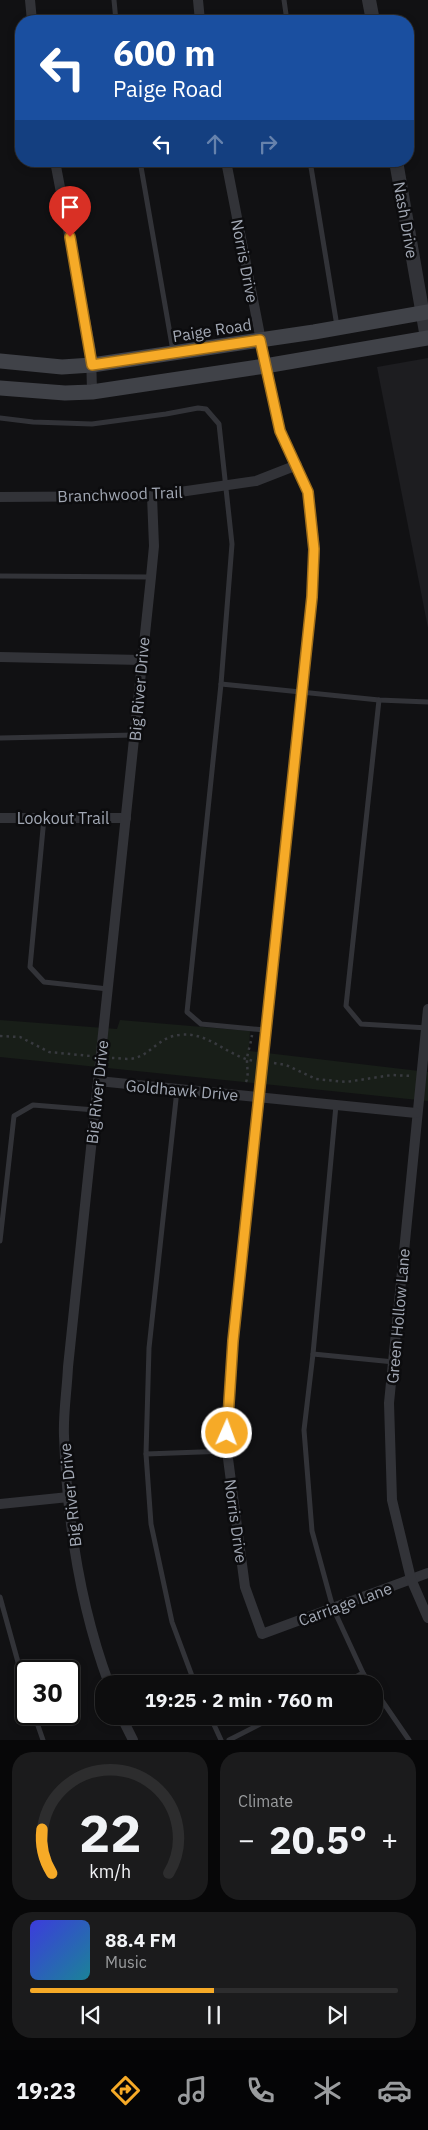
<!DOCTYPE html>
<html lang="en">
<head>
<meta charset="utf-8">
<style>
  :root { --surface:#0d0d0e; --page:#1b1b1c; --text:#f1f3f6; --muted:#9a9c9e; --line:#2d2d2e; --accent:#f6aa27 }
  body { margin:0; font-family:"IBM Plex Sans",sans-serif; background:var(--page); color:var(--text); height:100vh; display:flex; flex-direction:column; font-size:19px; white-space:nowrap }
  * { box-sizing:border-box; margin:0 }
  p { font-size:16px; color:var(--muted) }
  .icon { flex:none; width:28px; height:28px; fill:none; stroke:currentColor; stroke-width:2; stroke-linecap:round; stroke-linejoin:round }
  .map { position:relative; height:1740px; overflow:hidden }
  .panel { display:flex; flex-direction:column; gap:12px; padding:12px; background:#070708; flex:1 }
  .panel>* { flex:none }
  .guide { position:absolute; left:15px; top:15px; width:399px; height:152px; border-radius:20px; box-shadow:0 2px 8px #0003,0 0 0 1px var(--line); background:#1a4fa0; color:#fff; overflow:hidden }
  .speed { position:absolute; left:15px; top:1660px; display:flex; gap:10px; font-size:25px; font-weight:700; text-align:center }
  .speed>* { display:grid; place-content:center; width:65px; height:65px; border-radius:50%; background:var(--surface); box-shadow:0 2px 8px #0003,0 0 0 1px var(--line); line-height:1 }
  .speed .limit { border:2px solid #111; border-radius:8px; background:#fff; color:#111 }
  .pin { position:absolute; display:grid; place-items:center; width:42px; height:42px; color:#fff; margin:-51px -21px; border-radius:50% 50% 50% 0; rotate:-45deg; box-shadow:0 0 5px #0007 }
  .pin .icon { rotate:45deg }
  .me { position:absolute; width:55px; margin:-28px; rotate:2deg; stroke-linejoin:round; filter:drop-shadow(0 0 4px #0008) }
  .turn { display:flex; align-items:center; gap:18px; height:105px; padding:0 15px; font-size:22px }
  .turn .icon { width:65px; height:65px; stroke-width:2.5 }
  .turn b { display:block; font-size:35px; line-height:42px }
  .lanes { display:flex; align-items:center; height:48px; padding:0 15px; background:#0003; justify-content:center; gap:25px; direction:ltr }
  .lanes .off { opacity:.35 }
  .big { font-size:38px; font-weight:700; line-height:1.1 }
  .panel .tile { flex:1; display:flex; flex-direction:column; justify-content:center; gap:8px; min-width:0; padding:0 18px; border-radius:20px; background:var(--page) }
  .panel .dial { align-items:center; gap:0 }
  .dial svg { height:130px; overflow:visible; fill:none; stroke:var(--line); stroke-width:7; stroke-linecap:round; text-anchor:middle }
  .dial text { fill:var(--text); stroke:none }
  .song { display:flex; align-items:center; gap:15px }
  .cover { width:60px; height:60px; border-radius:8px; background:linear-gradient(135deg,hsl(240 70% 55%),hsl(190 70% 35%)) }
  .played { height:5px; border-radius:2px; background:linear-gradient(90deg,var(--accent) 50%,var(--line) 50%) }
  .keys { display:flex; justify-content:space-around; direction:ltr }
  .heat { display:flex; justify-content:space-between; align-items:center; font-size:28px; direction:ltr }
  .panel .tiles { flex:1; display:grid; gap:12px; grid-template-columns:1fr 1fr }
  .tile:last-child { grid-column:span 2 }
  .trip { position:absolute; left:95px; top:1675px; width:288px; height:50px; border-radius:20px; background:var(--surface); box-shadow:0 2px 8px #0003,0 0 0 1px var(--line); font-weight:700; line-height:50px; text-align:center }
  .dock { display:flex; height:80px; justify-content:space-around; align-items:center; background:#050506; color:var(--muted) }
  .dock .icon { width:35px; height:35px }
  .dock .active { color:var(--accent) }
  .dock b { font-size:22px; color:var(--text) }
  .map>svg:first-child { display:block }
</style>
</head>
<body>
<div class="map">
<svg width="428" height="1740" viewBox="0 0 428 1740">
  <rect width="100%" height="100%" fill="#111113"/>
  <polygon fill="#1d1d20" points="428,358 428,628 377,367"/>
  <polygon fill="#181e18" points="0,1020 117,1029 120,1020 250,1031 249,1051 428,1072 428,1101 0,1057"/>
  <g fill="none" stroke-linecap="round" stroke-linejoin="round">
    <g stroke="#383a3f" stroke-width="2.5" stroke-dasharray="2.5 4" stroke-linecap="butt">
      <polyline points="0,1036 20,1037 49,1052 91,1056"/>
      <path d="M112,1058c7,0 16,2 23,0 16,-4 24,-21 44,-23 30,-4 47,21 75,26"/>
      <polyline points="274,1063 286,1065 316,1079 346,1082 392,1075 412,1076"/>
      <path d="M246,1082c3,-8 1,-13 1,-21 0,-8 4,-17 5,-26"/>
    </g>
    <g stroke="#323338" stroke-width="5">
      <polyline points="114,0 116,21"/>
      <polyline points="284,0 287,21"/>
      <polyline points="140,161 173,351"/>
      <polyline points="310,161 337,326"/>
      <polyline points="0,418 33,422 92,424 166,414 198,408 206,409 219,424 232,544 221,684 379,700 428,702"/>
      <polyline points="0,576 151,577"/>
      <polyline points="221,684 187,1012 201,1024 265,1030"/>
      <polyline points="379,700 346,1006 361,1024 428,1028"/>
      <polyline points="0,738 135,735"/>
      <polyline points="44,818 30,967 44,982 108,989"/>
      <polyline points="177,1090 149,1348 146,1454 227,1451"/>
      <polyline points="0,1241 14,1116 33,1105 95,1110"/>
      <polyline points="313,1354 336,1105"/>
      <polyline points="146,1454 151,1524 172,1622 195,1684"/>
      <polyline points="0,1597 26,1691"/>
      <polyline points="363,1673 370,1684"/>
      <polyline points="342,1684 363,1673 333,1608 312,1531 304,1430 313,1354 394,1362"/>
      <polyline points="374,1689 409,1740"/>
      <polyline points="34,1714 43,1740"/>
      <polyline points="210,1716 221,1740"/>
      <polyline points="229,1740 276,1716"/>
    </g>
    <g stroke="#323338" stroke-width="10">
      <polyline points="30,0 32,21"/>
      <polyline points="198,0 200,21"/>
      <polyline points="55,161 91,351 92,392"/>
      <polyline points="226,161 271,392 280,431 308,492 315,549 312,597 233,1341 227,1451 245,1587 262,1634 428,1573"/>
      <polyline points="0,497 152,496 256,481 297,465"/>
      <polyline points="0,657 142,660"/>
      <polyline points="0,818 126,818"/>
      <polyline points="428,1009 389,1403 392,1500 411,1579 428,1618"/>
      <polyline points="98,1081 416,1113"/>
      <polyline points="0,1504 69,1497"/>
      <path d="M109,1684c-29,-78 -42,-165 -45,-248 -1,-22 3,-46 4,-69l83,-790 3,-31 -2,-50"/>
      <polyline points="121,1716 133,1740"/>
    </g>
    <g stroke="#323338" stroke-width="14">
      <polyline points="369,0 373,21"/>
      <polyline points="396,161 427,338"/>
    </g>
    <g stroke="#404248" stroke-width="15">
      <polyline points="0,361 62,367 92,365 314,332 428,312"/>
      <polyline points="0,388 65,393 92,392 265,366 428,338"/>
    </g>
  </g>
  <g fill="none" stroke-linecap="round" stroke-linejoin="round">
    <defs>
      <polyline id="route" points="70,237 92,365 260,340 280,431 308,492 314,549 312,597 233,1341 227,1433"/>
    </defs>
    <use href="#route" stroke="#a06e19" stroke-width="12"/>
    <use href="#route" stroke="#f6aa27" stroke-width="9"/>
  </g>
  <g text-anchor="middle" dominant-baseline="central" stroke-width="5" stroke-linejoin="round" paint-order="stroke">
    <g font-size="16" fill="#a2a8b4" stroke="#0c0c0e">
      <text transform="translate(406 220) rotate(80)">Nash Drive</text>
      <text transform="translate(245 261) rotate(79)">Norris Drive</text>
      <text transform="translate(212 330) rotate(-9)">Paige Road</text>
      <text transform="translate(120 494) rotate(-2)">Branchwood Trail</text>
      <text transform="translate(139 689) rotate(-85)">Big River Drive</text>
      <text x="63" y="818">Lookout Trail</text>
      <text transform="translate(182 1090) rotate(5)">Goldhawk Drive</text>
      <text transform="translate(97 1092) rotate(-84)">Big River Drive</text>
      <text transform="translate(398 1316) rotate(-85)">Green Hollow Lane</text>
      <text transform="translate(70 1495) rotate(-96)">Big River Drive</text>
      <text transform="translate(236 1521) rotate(82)">Norris Drive</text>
      <text transform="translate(345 1604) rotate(-20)">Carriage Lane</text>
    </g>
  </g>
</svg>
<div class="speed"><div class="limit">30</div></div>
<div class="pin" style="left:70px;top:237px;background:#d93025"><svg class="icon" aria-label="arrive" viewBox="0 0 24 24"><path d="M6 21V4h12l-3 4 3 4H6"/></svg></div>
<svg class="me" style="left:227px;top:1433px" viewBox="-20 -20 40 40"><circle r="17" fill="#f6aa27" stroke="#fff" stroke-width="3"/><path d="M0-11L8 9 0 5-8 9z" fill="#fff"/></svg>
<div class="trip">19:25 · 2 min · 760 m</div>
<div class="guide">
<div class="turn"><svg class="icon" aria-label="left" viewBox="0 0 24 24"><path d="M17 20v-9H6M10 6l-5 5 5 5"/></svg><div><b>600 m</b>Paige Road</div></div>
<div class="lanes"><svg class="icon" aria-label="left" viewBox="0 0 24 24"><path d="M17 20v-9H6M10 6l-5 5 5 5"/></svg><svg class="icon off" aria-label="ahead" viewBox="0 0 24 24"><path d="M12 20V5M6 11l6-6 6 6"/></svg><svg class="icon off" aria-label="right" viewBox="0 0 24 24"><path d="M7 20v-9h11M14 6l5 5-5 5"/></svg></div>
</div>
</div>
<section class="panel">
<div class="tiles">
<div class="tile dial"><svg viewBox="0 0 100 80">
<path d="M14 69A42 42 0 1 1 86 69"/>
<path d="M14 69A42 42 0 0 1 8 42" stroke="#f6aa27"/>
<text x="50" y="56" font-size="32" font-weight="700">22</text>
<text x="50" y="72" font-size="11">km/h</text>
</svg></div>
<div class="tile"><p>Climate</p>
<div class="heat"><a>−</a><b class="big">20.5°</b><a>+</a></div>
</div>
<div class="tile">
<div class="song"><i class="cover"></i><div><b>88.4 FM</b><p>Music</p></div></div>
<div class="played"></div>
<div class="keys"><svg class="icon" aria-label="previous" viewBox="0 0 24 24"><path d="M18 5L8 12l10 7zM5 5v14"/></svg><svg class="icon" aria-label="pause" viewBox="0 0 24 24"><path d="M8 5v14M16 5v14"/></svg><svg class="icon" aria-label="next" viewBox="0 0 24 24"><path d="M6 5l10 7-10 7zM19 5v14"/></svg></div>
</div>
</div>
</section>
<nav class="dock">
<b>19:23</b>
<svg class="icon active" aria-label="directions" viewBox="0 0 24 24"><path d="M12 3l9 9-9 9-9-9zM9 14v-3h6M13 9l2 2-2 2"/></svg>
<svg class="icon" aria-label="music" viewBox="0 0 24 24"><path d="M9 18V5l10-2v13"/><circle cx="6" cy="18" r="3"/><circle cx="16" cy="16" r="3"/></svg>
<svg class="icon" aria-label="phone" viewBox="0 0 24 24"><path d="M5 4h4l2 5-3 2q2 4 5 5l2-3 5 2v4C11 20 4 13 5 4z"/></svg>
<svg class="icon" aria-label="climate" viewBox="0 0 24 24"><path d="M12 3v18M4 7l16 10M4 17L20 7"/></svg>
<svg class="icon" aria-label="car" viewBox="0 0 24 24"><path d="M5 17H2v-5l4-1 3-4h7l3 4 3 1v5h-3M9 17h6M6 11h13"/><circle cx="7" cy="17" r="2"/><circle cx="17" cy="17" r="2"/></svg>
</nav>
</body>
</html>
